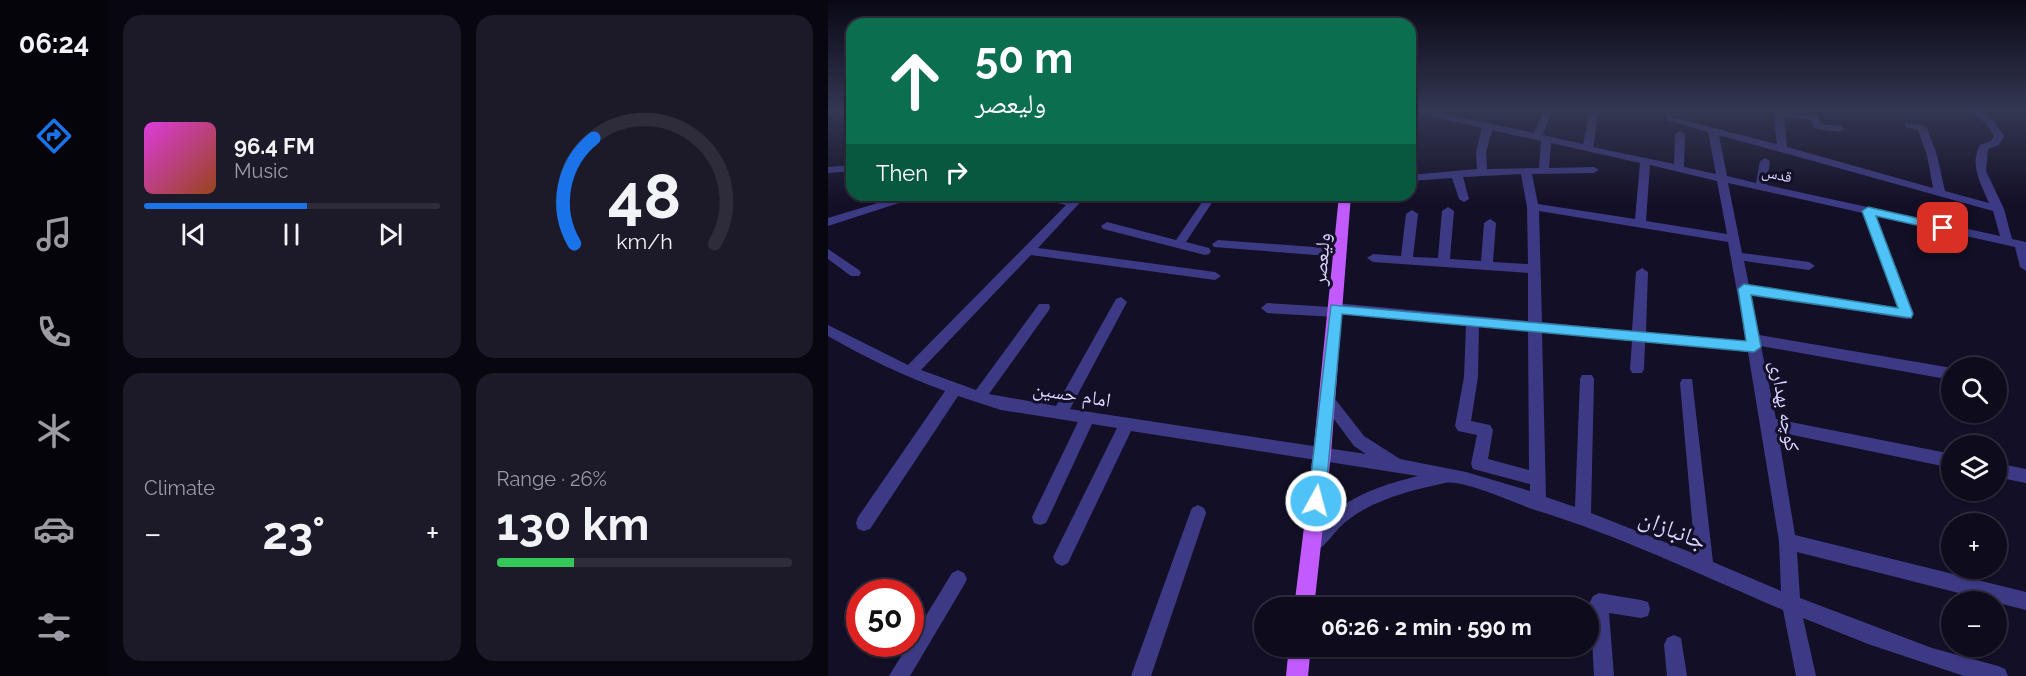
<!DOCTYPE html>
<html lang="en">
<head>
<meta charset="utf-8">
<style>
  :root { --surface:#0e0b1c; --page:#1c1929; --text:#f1f3f6; --muted:#9b9ba3; --line:#2e2b3b; --accent:#1a73e8 }
  body { margin:0; font-family:Raleway,"Noto Naskh Arabic",sans-serif; background:var(--page); color:var(--text); height:100vh; display:flex; flex-direction:column; font-size:22px; white-space:nowrap }
  * { box-sizing:border-box; margin:0 }
  p { font-size:20px; color:var(--muted) }
  .icon { flex:none; width:33px; height:33px; fill:none; stroke:currentColor; stroke-width:2; stroke-linecap:round; stroke-linejoin:round }
  .map { position:relative; flex:1; overflow:hidden }
  .details { display:flex; flex-direction:column; gap:15px; padding:15px; background:#08060f; width:720px }
  .details>* { flex:none }
  .banner { position:absolute; left:18px; top:18px; width:570px; height:183px; border-radius:18px; box-shadow:0 2px 4px #0004,0 0 0 2px var(--line); background:#0b6e4f; color:#fff; overflow:hidden }
  .fabs { position:absolute; left:1113px; top:357px; display:grid; gap:12px }
  .fabs a { display:grid; place-items:center; width:66px; height:66px; border-radius:50%; background:var(--surface); box-shadow:0 2px 4px #0004,0 0 0 2px var(--line); font-size:30px }
  .speed { position:absolute; left:18px; top:579px; display:flex; gap:12px; font-size:30px; font-weight:700; text-align:center }
  .speed>* { display:grid; place-content:center; width:78px; height:78px; border-radius:50%; background:var(--surface); box-shadow:0 2px 4px #0004,0 0 0 2px var(--line); line-height:1 }
  .speed .limit { border:9px solid #d22; background:#fff; color:#111 }
  .pin { position:absolute; display:grid; place-items:center; width:51px; height:51px; color:#fff; margin:-26px; border-radius:12px; box-shadow:0 3px 9px #0006 }
  .me { position:absolute; width:66px; margin:-33px; rotate:7deg; stroke-linejoin:round; filter:drop-shadow(0 0 4px #0008) }
  .turn { display:flex; align-items:center; gap:21px; height:126px; padding:0 30px; font-size:27px }
  .turn .icon { width:78px; height:78px; stroke-width:2.5 }
  .turn b { display:block; font-size:42px; line-height:51px }
  .then { display:flex; align-items:center; height:57px; padding:0 30px; background:#0003; gap:12px; font-size:22px }
  .big { font-size:45px; font-weight:700; line-height:1.1 }
  .details .widget { flex:1; display:flex; flex-direction:column; justify-content:center; gap:9px; min-width:0; padding:0 21px; border-radius:18px; background:var(--page) }
  .details .dial { align-items:center; gap:0 }
  .dial svg { height:156px; overflow:visible; fill:none; stroke:var(--line); stroke-width:7; stroke-linecap:round; text-anchor:middle }
  .dial text { fill:var(--text); stroke:none }
  .song { display:flex; align-items:center; gap:18px }
  .cover { width:72px; height:72px; border-radius:9px; background:linear-gradient(135deg,hsl(300 70% 55%),hsl(20 70% 35%)) }
  .played { height:6px; border-radius:3px; background:linear-gradient(90deg,var(--accent) 55%,var(--line) 55%) }
  .keys { display:flex; justify-content:space-around; direction:ltr }
  .heat { display:flex; justify-content:space-between; align-items:center; font-size:33px; direction:ltr }
  .charge { height:9px; border-radius:4px; background:linear-gradient(90deg,#34c759 26%,var(--line) 0) }
  .details .tiles { flex:1; display:grid; gap:15px; grid-template-columns:repeat(2,1fr) }
  .trip { position:absolute; left:426px; top:597px; width:345px; height:60px; border-radius:30px; background:var(--surface); box-shadow:0 2px 4px #0004,0 0 0 2px var(--line); font-weight:700; line-height:60px; text-align:center }
  main { display:flex; flex:1; min-height:0 }
  .tabs { display:flex; flex-direction:column; width:108px; justify-content:space-around; align-items:center; background:#06040b; color:var(--muted) }
  .tabs .icon { width:42px; height:42px }
  .tabs .active { color:var(--accent) }
  .tabs b { font-size:27px; color:var(--text) }
  .map>svg:first-child { display:block }
</style>
</head>
<body>
<main>
<nav class="tabs">
<b>06:24</b>
<svg class="icon active" aria-label="directions" viewBox="0 0 24 24"><path d="M12 3l9 9-9 9-9-9zM9 14v-3h6M13 9l2 2-2 2"/></svg>
<svg class="icon" aria-label="music" viewBox="0 0 24 24"><path d="M9 18V5l10-2v13"/><circle cx="6" cy="18" r="3"/><circle cx="16" cy="16" r="3"/></svg>
<svg class="icon" aria-label="phone" viewBox="0 0 24 24"><path d="M5 4h4l2 5-3 2q2 4 5 5l2-3 5 2v4C11 20 4 13 5 4z"/></svg>
<svg class="icon" aria-label="climate" viewBox="0 0 24 24"><path d="M12 3v18M4 7l16 10M4 17L20 7"/></svg>
<svg class="icon" aria-label="car" viewBox="0 0 24 24"><path d="M5 17H2v-5l4-1 3-4h7l3 4 3 1v5h-3M9 17h6M6 11h13"/><circle cx="7" cy="17" r="2"/><circle cx="17" cy="17" r="2"/></svg>
<svg class="icon" aria-label="filters" viewBox="0 0 24 24"><path d="M4 7h16M4 17h16"/><circle cx="9" cy="7" r="2"/><circle cx="15" cy="17" r="2"/></svg>
</nav>
<section class="details">
<div class="tiles">
<div class="widget">
<div class="song"><i class="cover"></i><div><b>96.4 FM</b><p>Music</p></div></div>
<div class="played"></div>
<div class="keys"><svg class="icon" aria-label="previous" viewBox="0 0 24 24"><path d="M18 5L8 12l10 7zM5 5v14"/></svg><svg class="icon" aria-label="pause" viewBox="0 0 24 24"><path d="M8 5v14M16 5v14"/></svg><svg class="icon" aria-label="next" viewBox="0 0 24 24"><path d="M6 5l10 7-10 7zM19 5v14"/></svg></div>
</div>
<div class="widget dial"><svg viewBox="0 0 100 80">
<path d="M14 69A42 42 0 1 1 86 69"/>
<path d="M14 69A42 42 0 0 1 24 15" stroke="#1a73e8"/>
<text x="50" y="56" font-size="32" font-weight="700">48</text>
<text x="50" y="72" font-size="11">km/h</text>
</svg></div>
<div class="widget"><p>Climate</p>
<div class="heat"><a>−</a><b class="big">23°</b><a>+</a></div>
</div>
<div class="widget"><p>Range · 26%</p><b class="big">130 km</b><div class="charge"></div></div>
</div>
</section>
<div class="map">
<svg width="1198" height="676" viewBox="0 0 1198 676">
  <rect width="100%" height="100%" fill="#130f26"/>
  <g fill="none" stroke-linecap="round" stroke-linejoin="round">
    <g fill="#3d3a85" fill-rule="evenodd">
      <path d="M583,110h15l108,23 10,-23h8l-9,25 40,9 7,-34h9l-6,37 81,17 1,-30 5,-3 5,3 -1,33 32,7 -8,-42 -41,-12v-4l110,28 -4,-34h9l1,2 35,4 3,8 19,2 5,3 -5,3 -23,-3 -3,-1 -3,-8 -27,-3 3,30 146,41 -6,-33 -9,-25 -13,-3v-4l17,2 5,3 10,27 8,36 44,12c-8,-19 -20,-38 -9,-58l11,-4 3,-5 -7,-11 -17,-15h10l14,11 10,15 -5,9 -11,4 -2,22 18,38 8,30 14,3v29l-6,-4 -5,-20 -139,-31 38,98 -2,3 -5,2 -156,-25 8,41 193,33v12l-191,-34 15,73 176,35v14l-174,-36 17,103 231,57v18l-229,-58 3,46 132,50 66,18 7,3 3,7h-44l-96,-32 -65,-26 13,58h-20l-13,-66c-82,-35 -165,-75 -248,-100 -18,-6 -72,-31 -90,-27 -33,7 -70,16 -97,37 -13,9 -22,28 -36,33l-6,-2 -3,-6 3,-6c33,-38 63,-51 112,-63l-287,-45 -63,132 -6,3 -6,-3 -3,-6 64,-129 -25,-4 -46,99 -6,2 -6,-2 -2,-6 46,-95 -77,-12 -43,-14 -88,133 -6,2 -6,-2 -2,-6 2,-6 87,-126c-41,-15 -79,-33 -117,-55v-11l80,40 158,-160 -35,-8 -1,-2h22l20,4 4,-4h11l-49,53 177,24 6,4 -6,4 -184,-25 -110,115 55,20 63,-86h10l1,3 -1,3 -60,84 67,12 60,-107 5,-2 6,5 -57,107 296,45 -12,-8 -32,-43 -2,-4 2,-4 5,-2 5,2 32,41 36,23 66,13 64,19v-7l-57,-15 -2,-5 6,-29 -19,-4 -3,-5 9,-49 2,-52 -125,-12 -6,4 -68,-4 -6,-5 6,-5 63,4 6,-4 192,18v-48l-155,-11 -6,-4 6,-4 28,2 5,-42 6,-4 6,4 -5,43 25,1 4,-47 6,-4 6,4 -4,48 31,2 3,-38 6,-4 6,4 -3,39 35,2 -1,-57 -6,-33 -58,3 6,22 -5,3 -5,-3 -7,-21 -42,3v-6l67,-6 -1,-17 6,-24 -70,-16zM664,130l49,11 -2,27 -52,1 -1,-17zM891,135l274,76 7,25 -233,-51 3,-24 -5,-3 -5,3 -4,22 -29,-7zM723,143l89,20 -5,56 -97,-15 -6,-30 62,-1 5,-3 -5,-3 -45,1zM822,165l67,16 10,53 -81,-13zM900,183l135,30 35,95 -149,-23 -5,-24 65,9 6,-4 -6,-4 -67,-9zM711,211l189,31 18,99 -100,-9 2,-60 -6,-4 -6,4 -4,59 -90,-9zM651,326l49,5 1,139 -41,-11 5,-29 -3,-5 -19,-4 7,-44zM714,332l90,9 -2,28 2,4h10l2,-4 1,-27 103,10 31,189 2,50 -68,-29 -21,-183h-10l-2,4 15,171 -104,-41 3,-134 -2,-4h-10l-2,4 -5,128 -29,-10z"/>
      <polygon points="24,165 24,171 0,173 0,167"/>
      <polygon points="68,195 80,195 71,203 0,226 0,218 63,199"/>
      <polygon points="379,195 389,195 358,242 381,248 383,251 381,254 377,255 275,229 273,226 279,222 348,240"/>
      <polygon points="390,240 513,249 519,253 513,257 386,247 384,244"/>
      <polygon points="0,249 31,270 33,273 31,276 23,276 0,259"/>
      <polygon points="1168,463 1198,469 1198,483 1168,477"/>
      <polygon points="370,505 376,508 378,513 323,676 303,676 362,513 364,508"/>
      <polygon points="130,570 136,573 139,579 136,585 82,676 61,676 124,573"/>
      <polygon points="771,593 813,600 820,602 822,609 820,616 813,618 781,613 786,676 766,676 762,602 765,596"/>
      <polygon points="846,635 853,638 859,676 839,676 836,645 839,638"/>
    </g>
    <g fill="#c25bff" fill-rule="evenodd">
      <polygon points="511,195 523,195 503,454 486,608 466,608 485,454"/>
      <polygon points="461,646 483,646 480,676 458,676"/>
    </g>
  </g>
  <linearGradient id="sky" x2="0" y2="1"><stop stop-color="#0a0815"/><stop offset="0.54" stop-color="#333752"/><stop offset="1" stop-color="#333752" stop-opacity="0"/></linearGradient>
  <rect width="1198" height="204" fill="url(#sky)"/>
  <polygon fill="#4fc3f7" stroke="#337fa1" stroke-width="1.5" points="1040,207 1115,224 1121,228 1115,231 1048,216 1085,314 1083,318 923,295 933,347 926,352 514,314 497,501 494,506 488,508 482,506 480,501 503,305 918,341 910,289 916,284 1070,308 1034,211"/>
  <g text-anchor="middle" dominant-baseline="central" stroke-width="6" stroke-linejoin="round" paint-order="stroke">
    <g font-size="16" fill="#d9d4ff" stroke="#130f26">
      <text transform="translate(949 174) rotate(13)">قدس</text>
    </g>
    <g font-size="20" fill="#d9d4ff" stroke="#130f26">
      <text transform="translate(493 259) rotate(-85)">ولیعصر</text>
      <text transform="translate(244 394) rotate(9)">امام حسین</text>
      <text transform="translate(957 406) rotate(80)">کوچه بهداری</text>
    </g>
    <g font-size="24" fill="#d9d4ff" stroke="#130f26">
      <text transform="translate(845 529) rotate(22)">جانبازان</text>
    </g>
  </g>
</svg>
<div class="fabs">
<a><svg class="icon" aria-label="search" viewBox="0 0 24 24"><circle cx="10" cy="10" r="6"/><path d="M15 15l6 6"/></svg></a>
<a><svg class="icon" aria-label="layers" viewBox="0 0 24 24"><path d="M12 4l9 5-9 5-9-5zM3 14l9 5 9-5"/></svg></a>
<a>+</a>
<a>−</a>
</div>
<div class="speed"><div class="limit">50</div></div>
<div class="pin" style="left:1115px;top:228px;background:#d93025"><svg class="icon" aria-label="arrive" viewBox="0 0 24 24"><path d="M6 21V4h12l-3 4 3 4H6"/></svg></div>
<svg class="me" style="left:488px;top:501px" viewBox="-20 -20 40 40"><circle r="17" fill="#4fc3f7" stroke="#fff" stroke-width="3"/><path d="M0-11L8 9 0 5-8 9z" fill="#fff"/></svg>
<div class="trip">06:26 · 2 min · 590 m</div>
<div class="banner">
<div class="turn"><svg class="icon" aria-label="ahead" viewBox="0 0 24 24"><path d="M12 20V5M6 11l6-6 6 6"/></svg><div><b>50 m</b>ولیعصر</div></div>
<div class="then">Then<svg class="icon" aria-label="right" viewBox="0 0 24 24"><path d="M7 20v-9h11M14 6l5 5-5 5"/></svg></div>
</div>
</div>
</main>
</body>
</html>
